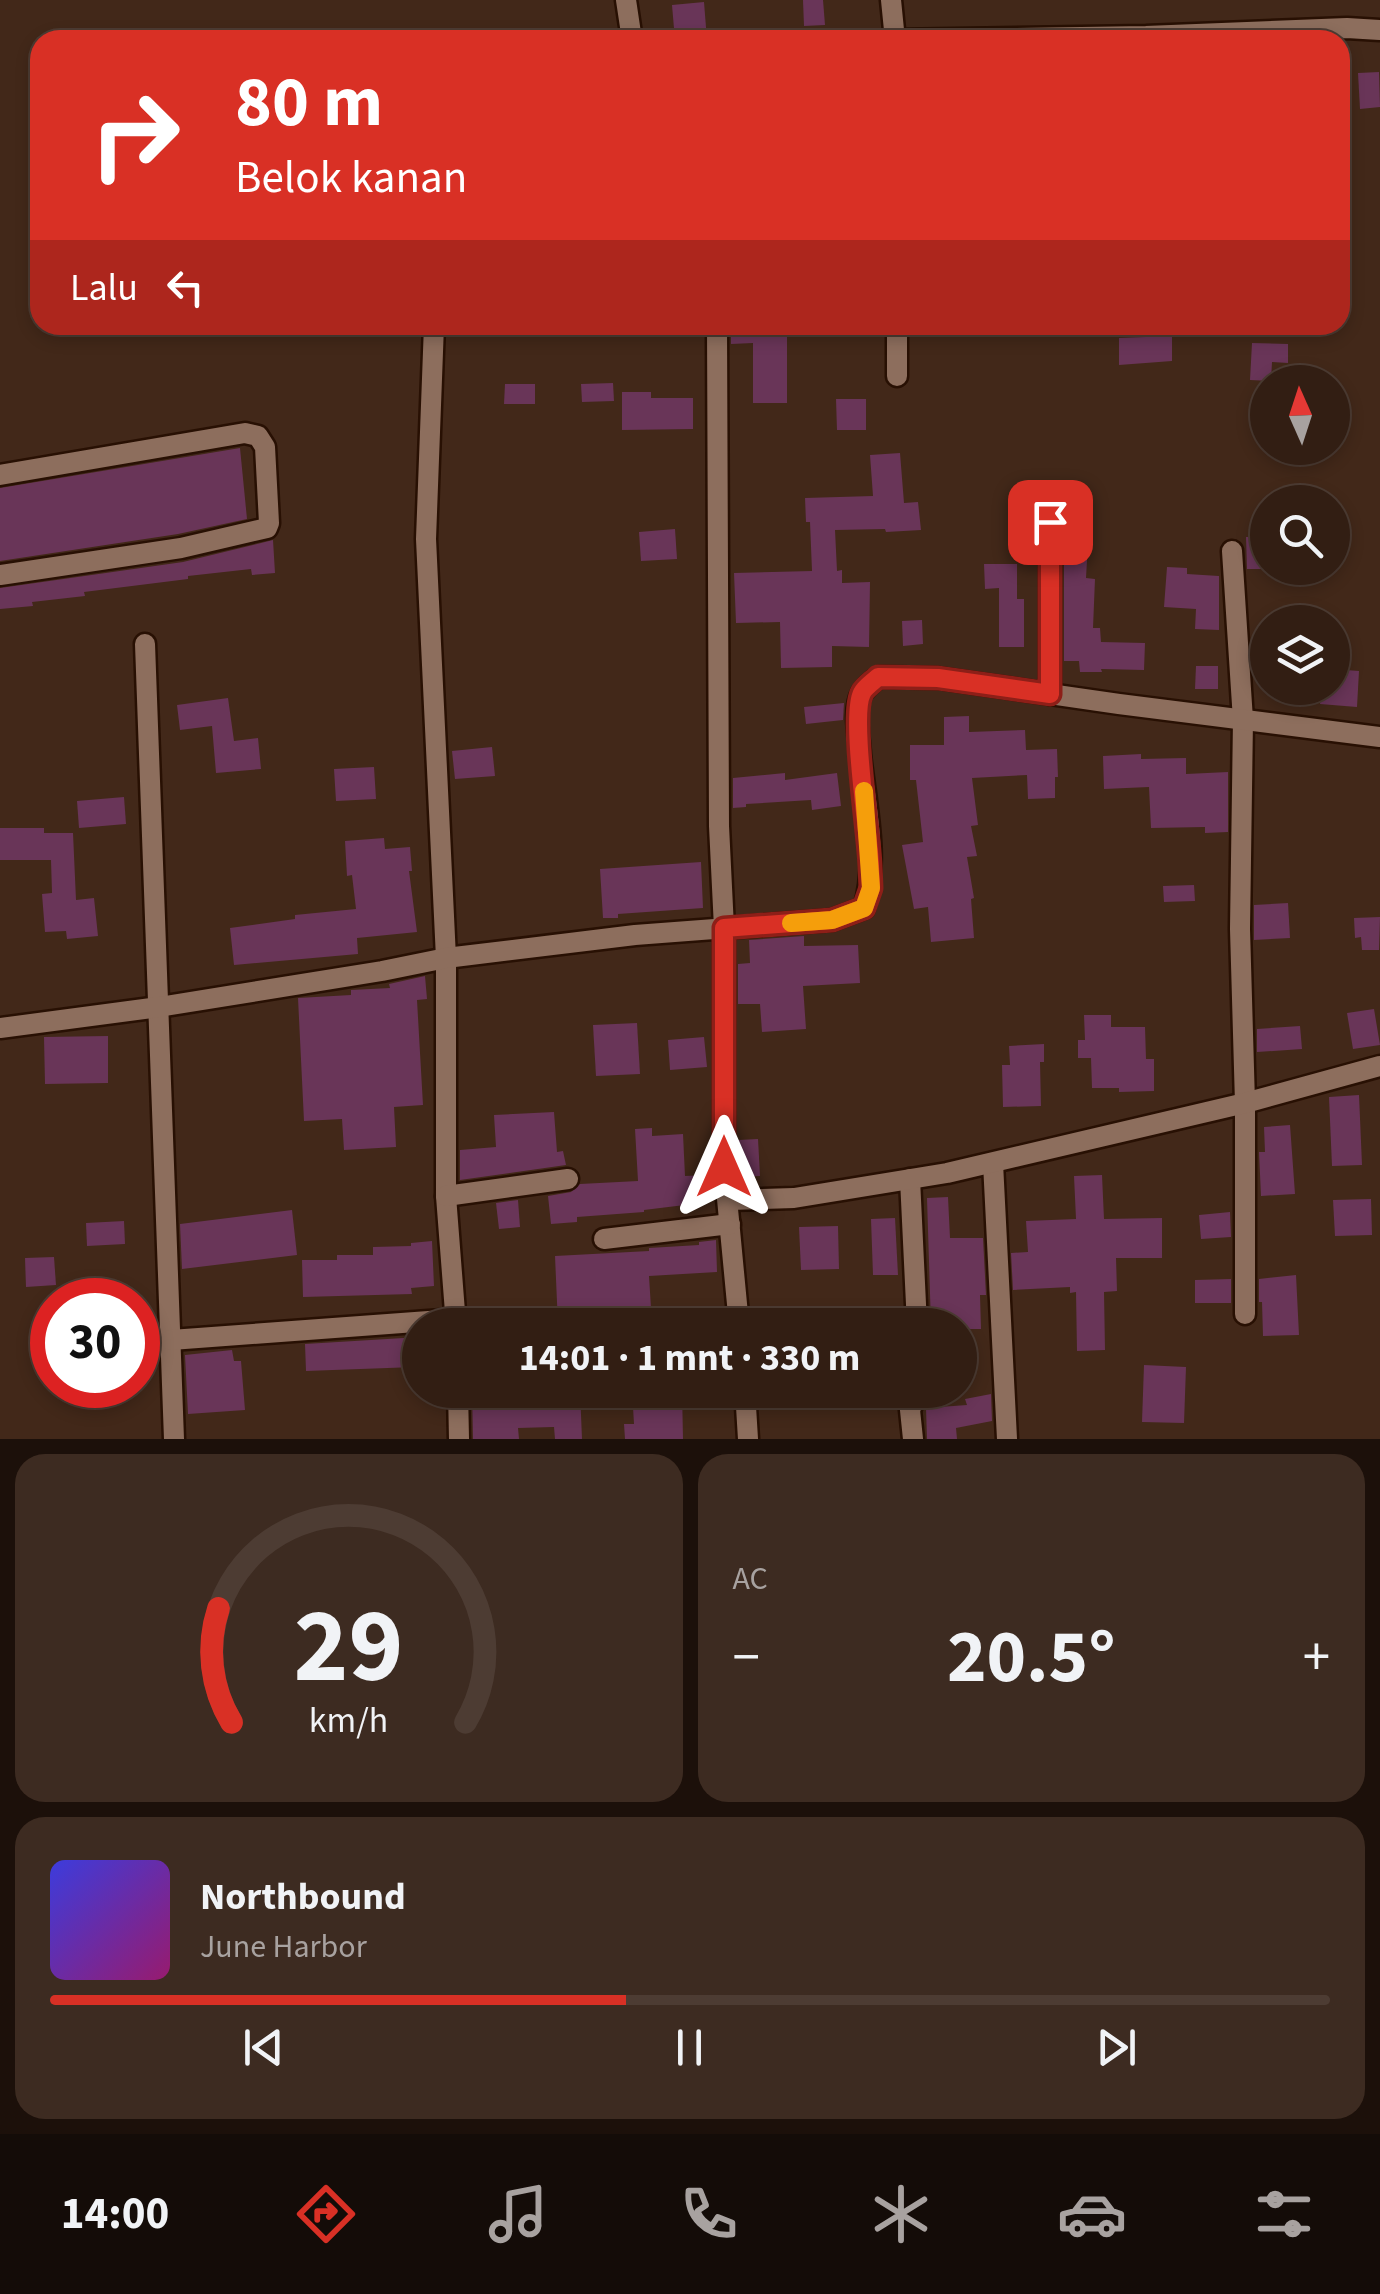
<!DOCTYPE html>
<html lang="id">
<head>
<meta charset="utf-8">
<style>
  :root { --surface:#321e13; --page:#3d2b21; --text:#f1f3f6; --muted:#a8a2a0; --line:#4d3c33; --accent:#d93025 }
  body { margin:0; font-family:"Source Sans 3",sans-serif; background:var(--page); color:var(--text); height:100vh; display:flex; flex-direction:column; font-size:38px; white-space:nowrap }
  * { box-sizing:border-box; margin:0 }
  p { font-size:32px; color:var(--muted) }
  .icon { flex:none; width:55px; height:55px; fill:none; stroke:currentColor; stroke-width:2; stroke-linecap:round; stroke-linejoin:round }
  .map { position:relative; height:1439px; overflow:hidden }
  .sheet { display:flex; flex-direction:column; gap:15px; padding:15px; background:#1c100a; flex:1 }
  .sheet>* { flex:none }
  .hud { position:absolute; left:30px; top:30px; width:1320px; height:305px; border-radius:30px; box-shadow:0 5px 15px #0003,0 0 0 2px var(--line); background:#d93025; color:#fff; overflow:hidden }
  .needle { width:65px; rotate:357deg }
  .controls { position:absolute; left:1250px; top:365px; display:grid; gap:20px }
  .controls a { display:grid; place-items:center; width:100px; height:100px; border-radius:50%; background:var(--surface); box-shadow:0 5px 15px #0003,0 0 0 2px var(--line); font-size:50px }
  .speed { position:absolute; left:30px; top:1278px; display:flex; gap:20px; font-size:50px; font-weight:700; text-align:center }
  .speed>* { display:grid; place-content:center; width:130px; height:130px; border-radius:50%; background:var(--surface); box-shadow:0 5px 15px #0003,0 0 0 2px var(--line); line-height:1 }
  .speed .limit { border:15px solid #d22; background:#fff; color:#111 }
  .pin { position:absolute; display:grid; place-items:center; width:85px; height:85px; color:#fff; margin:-42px; border-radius:20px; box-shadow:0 5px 15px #0006 }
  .me { position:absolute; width:110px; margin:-55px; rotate:0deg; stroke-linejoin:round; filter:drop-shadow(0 0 8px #0008) }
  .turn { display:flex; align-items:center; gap:35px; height:210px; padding:0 40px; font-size:45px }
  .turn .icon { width:130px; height:130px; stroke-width:2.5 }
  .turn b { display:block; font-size:70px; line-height:85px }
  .then { display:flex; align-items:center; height:95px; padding:0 40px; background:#0003; gap:20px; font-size:38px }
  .big { font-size:75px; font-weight:700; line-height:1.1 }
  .sheet .card { flex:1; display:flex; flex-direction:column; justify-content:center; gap:15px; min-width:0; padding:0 35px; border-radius:30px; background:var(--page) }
  .sheet .dial { align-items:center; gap:0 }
  .dial svg { height:260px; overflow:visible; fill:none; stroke:var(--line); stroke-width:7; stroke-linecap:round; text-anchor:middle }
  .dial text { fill:var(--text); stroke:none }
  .song { display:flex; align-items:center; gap:30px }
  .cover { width:120px; height:120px; border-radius:15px; background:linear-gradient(135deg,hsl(240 70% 55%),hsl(320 70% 35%)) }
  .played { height:10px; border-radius:5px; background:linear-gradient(90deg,var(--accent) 45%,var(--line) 45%) }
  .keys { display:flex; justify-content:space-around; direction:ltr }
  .heat { display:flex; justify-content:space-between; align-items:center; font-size:55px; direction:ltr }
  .sheet .tiles { flex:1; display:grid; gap:15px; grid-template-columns:1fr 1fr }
  .card:last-child { grid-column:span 2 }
  .trip { position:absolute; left:402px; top:1308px; width:575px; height:100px; border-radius:50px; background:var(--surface); box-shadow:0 5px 15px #0003,0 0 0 2px var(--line); font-weight:700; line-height:100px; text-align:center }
  .tab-bar { display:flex; height:160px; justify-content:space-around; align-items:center; background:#140c08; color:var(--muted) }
  .tab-bar .icon { width:70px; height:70px }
  .tab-bar .selected { color:var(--accent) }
  .tab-bar b { font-size:45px; color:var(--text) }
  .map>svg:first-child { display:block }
</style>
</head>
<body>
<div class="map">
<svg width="1380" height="1439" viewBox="0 0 1380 1439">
  <rect width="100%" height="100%" fill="#422819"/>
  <g fill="#693558">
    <polygon points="803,0 823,0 825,25 804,26"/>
    <polygon points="704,2 707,40 675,40 672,5"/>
    <polygon points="1379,72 1380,107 1360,109 1358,73"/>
    <polygon points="731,325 787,325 787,403 753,403 753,343 731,344"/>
    <polygon points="1172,336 1172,361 1119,365 1119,338"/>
    <polygon points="1252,343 1288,344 1288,363 1272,362 1271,381 1250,380"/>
    <polygon points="613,383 614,401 582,402 581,384"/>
    <polygon points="505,384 535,384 535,404 504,404"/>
    <polygon points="622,392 651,392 651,398 693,398 693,429 622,430"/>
    <polygon points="836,399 866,399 866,430 837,430"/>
    <polygon points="240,448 247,519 178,534 0,561 0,488"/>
    <polygon points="900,453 904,503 918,502 921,530 886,532 885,529 835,530 837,571 842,570 842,583 870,582 869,647 832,646 832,667 781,668 780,622 736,623 734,573 812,571 810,522 806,522 805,498 873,496 870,455"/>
    <polygon points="1064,521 1093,523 1092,543 1088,543 1086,578 1095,579 1093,628 1100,628 1101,642 1145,643 1144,670 1101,669 1102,672 1080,672 1079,661 1064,661"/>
    <polygon points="675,529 677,559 641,561 639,532"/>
    <polygon points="1246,537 1268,537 1268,569 1247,569"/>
    <polygon points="273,540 275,573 252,575 251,569 188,576 188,579 84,592 85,596 32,602 33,606 0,609 0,588 183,562"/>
    <polygon points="984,564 1017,564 1017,599 1024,599 1024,647 999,647 999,588 985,589"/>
    <polygon points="1167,567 1187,568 1187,574 1219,576 1219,630 1195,629 1196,609 1164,607"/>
    <polygon points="922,620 923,644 903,646 902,621"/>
    <polygon points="1196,666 1218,666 1218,689 1195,689"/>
    <polygon points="1332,669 1359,671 1357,707 1320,704 1322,688 1332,688"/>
    <polygon points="228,698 234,741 258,738 261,769 216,773 212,726 180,730 177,705"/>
    <polygon points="844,703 843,720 806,724 804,707"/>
    <polygon points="969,716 969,732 1025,730 1026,750 1057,749 1058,777 1055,777 1055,798 1028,799 1027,775 972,778 978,825 971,826 977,856 967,857 974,898 971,899 974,938 931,942 928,907 914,909 902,845 923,842 916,780 910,780 910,745 944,745 944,717"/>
    <polygon points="492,747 495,776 455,779 452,751"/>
    <polygon points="1141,754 1141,759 1186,758 1186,774 1228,772 1228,832 1205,833 1205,827 1151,828 1149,787 1104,789 1103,756"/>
    <polygon points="374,767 376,799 336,801 334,769"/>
    <polygon points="785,773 785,780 837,773 841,806 812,810 811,800 746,804 746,807 733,808 733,778"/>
    <polygon points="124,797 126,824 79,828 77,801"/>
    <polygon points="0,828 44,828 44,833 73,833 76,900 94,898 98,936 67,939 66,931 45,932 42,894 52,893 51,860 0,860"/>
    <polygon points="384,838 385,849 410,847 412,871 409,871 417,932 357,938 358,954 234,965 230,928 295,919 295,915 356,909 352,875 347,876 345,841"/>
    <polygon points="701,862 703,908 618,914 618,918 603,918 600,869"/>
    <polygon points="1194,885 1195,901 1164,902 1163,886"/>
    <polygon points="1288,903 1290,938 1254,940 1254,905"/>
    <polygon points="1380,917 1379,950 1362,950 1361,937 1355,938 1354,918"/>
    <polygon points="804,936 804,946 858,945 860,983 803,986 806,1029 762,1032 760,1004 738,1004 738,964 750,963 749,940"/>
    <polygon points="425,976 427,999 417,1000 423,1105 394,1107 396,1147 344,1150 342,1119 304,1121 298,998 351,995 351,990 390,988 389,984"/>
    <polygon points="1374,1009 1380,1045 1353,1049 1347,1013"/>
    <polygon points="1084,1015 1111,1015 1111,1027 1145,1027 1146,1059 1154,1059 1154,1091 1119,1092 1119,1088 1092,1088 1091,1058 1078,1058 1078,1040 1085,1040"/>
    <polygon points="637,1023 640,1074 596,1076 593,1025"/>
    <polygon points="1300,1026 1302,1049 1257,1052 1257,1029"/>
    <polygon points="108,1036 108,1083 45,1084 44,1037"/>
    <polygon points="704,1037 707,1067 670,1070 668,1040"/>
    <polygon points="1044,1044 1044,1062 1040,1062 1041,1106 1003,1107 1002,1065 1010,1065 1009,1046"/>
    <polygon points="1359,1095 1362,1165 1332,1166 1329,1097"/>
    <polygon points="554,1112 557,1152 563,1151 566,1165 460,1180 460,1150 496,1147 494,1115"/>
    <polygon points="1290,1125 1295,1194 1261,1196 1259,1152 1265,1152 1264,1127"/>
    <polygon points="652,1128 652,1136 683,1134 685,1176 707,1175 709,1202 644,1210 644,1212 577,1217 577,1222 551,1224 548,1196 571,1192 580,1184 638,1181 635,1129"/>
    <polygon points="758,1139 760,1176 739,1177 738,1140"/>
    <polygon points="1102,1175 1104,1219 1162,1218 1162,1258 1116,1258 1117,1291 1104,1292 1105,1350 1077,1351 1076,1292 1070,1293 1070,1287 1013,1290 1011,1253 1028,1252 1026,1221 1076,1219 1074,1176"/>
    <polygon points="948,1197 950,1238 983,1238 986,1295 980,1295 981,1329 963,1329 962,1324 931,1325 927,1198"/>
    <polygon points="1371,1199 1372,1235 1335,1236 1333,1200"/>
    <polygon points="518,1200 520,1227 499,1229 496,1203"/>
    <polygon points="292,1210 297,1255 182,1269 180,1224"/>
    <polygon points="1230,1212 1231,1237 1201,1239 1199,1215"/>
    <polygon points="895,1218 898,1275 873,1275 871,1219"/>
    <polygon points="124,1221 125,1244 87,1246 86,1223"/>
    <polygon points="838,1226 839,1269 801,1270 799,1227"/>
    <polygon points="716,1240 717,1272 649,1276 651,1308 679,1306 680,1325 610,1325 609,1306 576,1308 576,1325 558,1325 555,1256 649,1251 649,1248 699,1245 699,1242"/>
    <polygon points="432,1241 434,1286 411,1288 412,1294 303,1297 302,1260 337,1260 337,1255 373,1255 373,1247 411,1246 411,1243"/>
    <polygon points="54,1257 56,1285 26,1287 25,1258"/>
    <polygon points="1296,1275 1299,1335 1263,1336 1262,1302 1259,1302 1259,1279"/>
    <polygon points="1231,1279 1231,1303 1195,1303 1195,1280"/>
    <polygon points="420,1337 420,1356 415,1357 415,1367 306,1371 305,1344"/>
    <polygon points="232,1350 234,1361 241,1361 245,1410 188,1414 185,1355"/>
    <polygon points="1144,1365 1186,1367 1184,1423 1142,1422"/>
    <polygon points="472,1390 518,1390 518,1396 550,1395 558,1393 558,1390 580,1390 582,1439 555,1439 554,1427 518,1428 519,1439 473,1439"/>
    <polygon points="632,1390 682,1390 683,1439 625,1439 624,1424 634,1424"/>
    <polygon points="991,1394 992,1421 956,1428 957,1439 927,1439 926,1408 967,1405 965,1399"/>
  </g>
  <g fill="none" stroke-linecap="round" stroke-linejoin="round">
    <defs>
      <g id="minor">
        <polyline points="626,0 632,40"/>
        <polyline points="891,0 895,40"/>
        <polyline points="891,40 1146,36 1347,28 1380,30"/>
        <polyline points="434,325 426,539 446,958 446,1196 456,1325"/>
        <polyline points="717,325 719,826 724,928 724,1167 739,1325"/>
        <polyline points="897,325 897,376"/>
        <polyline points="0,475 245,433 258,436 265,447 269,523 267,528 181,548 0,575"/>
        <polyline points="1232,551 1243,720 1240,929 1245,1103 1245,1314"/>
        <polyline points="145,644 174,1439"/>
        <polyline points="1050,694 1050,522"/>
        <path d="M0,1028l159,-21 223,-36 64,-13 189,-23 197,-15 32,-12c15,-46 1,-107 -4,-154 -1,-18 -7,-45 2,-61 4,-6 11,-12 17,-16l59,1 181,26 261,33"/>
        <polyline points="993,1163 1007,1439"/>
        <polyline points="910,1179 917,1325"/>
        <polyline points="446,1196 568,1179"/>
        <polyline points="728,1200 794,1198 947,1173 1245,1103 1380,1066"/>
        <polyline points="604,1239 730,1224"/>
        <polyline points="171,1340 456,1319"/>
        <polyline points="458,1390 459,1439"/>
        <polyline points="745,1390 748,1439"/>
        <polyline points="913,1439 910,1410 918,1390"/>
      </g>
    </defs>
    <use href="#minor" stroke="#281003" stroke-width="25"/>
    <use href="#minor" stroke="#8d6e5d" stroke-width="20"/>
  </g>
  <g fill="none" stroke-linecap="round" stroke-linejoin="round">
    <defs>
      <path id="route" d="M724,1167v-239l108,-8 32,-12 7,-20 -1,-22c-1,-33 -20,-150 -8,-173 3,-6 11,-11 16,-16l60,1 112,16v-172"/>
    </defs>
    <use href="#route" stroke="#8d1f18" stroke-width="25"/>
    <use href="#route" stroke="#d93025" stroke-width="18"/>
    <polyline stroke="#f59e0b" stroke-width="18" points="791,923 832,920 864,908 871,888 864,791"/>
  </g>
</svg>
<div class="controls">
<a><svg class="needle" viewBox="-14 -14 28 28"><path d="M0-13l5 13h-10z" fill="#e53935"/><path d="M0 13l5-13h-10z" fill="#a8a2a0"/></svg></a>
<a><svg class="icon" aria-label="search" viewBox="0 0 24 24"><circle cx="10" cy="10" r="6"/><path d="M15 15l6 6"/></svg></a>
<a><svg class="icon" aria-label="layers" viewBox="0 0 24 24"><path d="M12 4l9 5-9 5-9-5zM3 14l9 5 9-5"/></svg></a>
</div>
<div class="speed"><div class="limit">30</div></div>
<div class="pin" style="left:1050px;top:522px;background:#d93025"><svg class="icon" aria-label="arrive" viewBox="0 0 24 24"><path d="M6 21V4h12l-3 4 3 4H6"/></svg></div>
<svg class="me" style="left:724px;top:1167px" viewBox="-20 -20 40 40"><path d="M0-17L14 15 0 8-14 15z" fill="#d93025" stroke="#fff" stroke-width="4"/></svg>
<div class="trip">14:01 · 1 mnt · 330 m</div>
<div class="hud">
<div class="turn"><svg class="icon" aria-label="right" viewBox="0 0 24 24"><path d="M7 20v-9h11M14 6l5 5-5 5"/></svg><div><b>80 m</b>Belok kanan</div></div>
<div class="then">Lalu<svg class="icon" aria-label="left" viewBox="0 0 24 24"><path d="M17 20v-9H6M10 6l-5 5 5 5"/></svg></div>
</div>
</div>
<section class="sheet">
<div class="tiles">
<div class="card dial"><svg viewBox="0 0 100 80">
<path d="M14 69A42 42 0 1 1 86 69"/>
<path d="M14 69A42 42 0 0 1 10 34" stroke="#d93025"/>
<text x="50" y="56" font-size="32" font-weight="700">29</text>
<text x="50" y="72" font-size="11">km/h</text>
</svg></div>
<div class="card"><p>AC</p>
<div class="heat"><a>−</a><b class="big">20.5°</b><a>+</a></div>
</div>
<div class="card">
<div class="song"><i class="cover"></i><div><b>Northbound</b><p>June Harbor</p></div></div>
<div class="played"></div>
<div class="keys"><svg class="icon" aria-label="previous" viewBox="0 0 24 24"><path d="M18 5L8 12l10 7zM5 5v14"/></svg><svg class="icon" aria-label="pause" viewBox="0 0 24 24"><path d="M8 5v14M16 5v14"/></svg><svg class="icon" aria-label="next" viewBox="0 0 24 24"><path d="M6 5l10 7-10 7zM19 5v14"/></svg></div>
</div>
</div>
</section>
<nav class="tab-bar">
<b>14:00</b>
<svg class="icon selected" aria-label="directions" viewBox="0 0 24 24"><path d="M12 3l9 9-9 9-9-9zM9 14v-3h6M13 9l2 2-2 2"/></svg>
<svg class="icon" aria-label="music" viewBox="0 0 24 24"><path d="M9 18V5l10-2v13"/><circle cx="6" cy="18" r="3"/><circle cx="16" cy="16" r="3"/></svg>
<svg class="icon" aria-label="phone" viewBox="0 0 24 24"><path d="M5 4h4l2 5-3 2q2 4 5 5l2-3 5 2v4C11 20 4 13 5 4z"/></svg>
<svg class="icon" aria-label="climate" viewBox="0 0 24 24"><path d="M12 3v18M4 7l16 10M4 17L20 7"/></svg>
<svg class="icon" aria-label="car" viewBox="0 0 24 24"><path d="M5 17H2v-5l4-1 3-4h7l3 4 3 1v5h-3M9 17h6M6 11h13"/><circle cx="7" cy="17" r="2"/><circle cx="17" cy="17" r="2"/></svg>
<svg class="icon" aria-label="filters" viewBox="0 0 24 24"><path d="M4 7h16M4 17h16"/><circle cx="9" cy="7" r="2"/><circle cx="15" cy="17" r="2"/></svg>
</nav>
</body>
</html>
